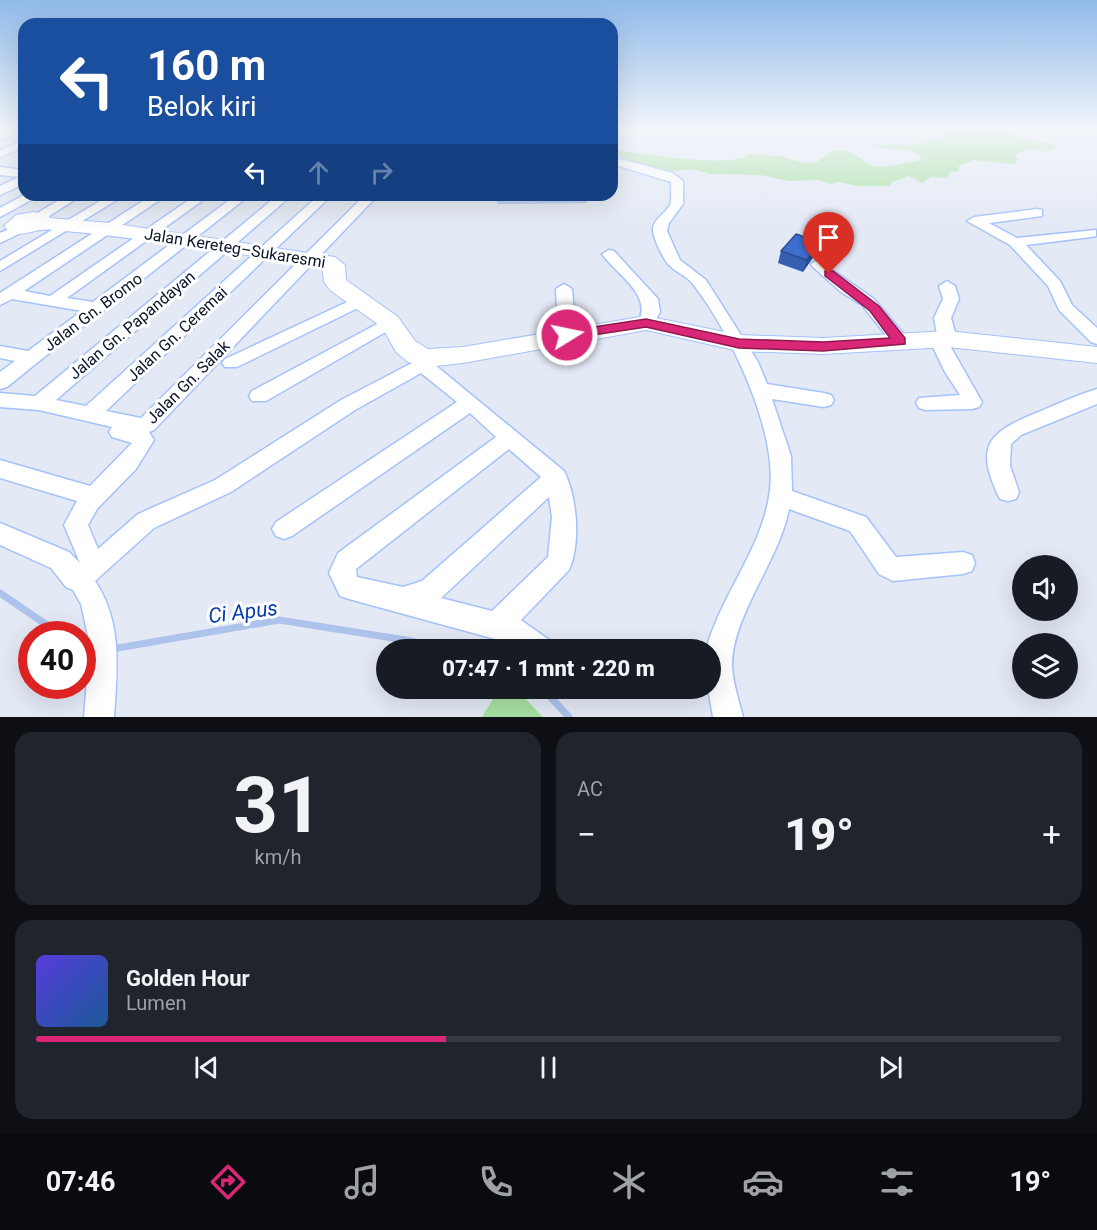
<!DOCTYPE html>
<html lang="id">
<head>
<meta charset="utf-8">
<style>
  :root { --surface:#171b24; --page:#20242c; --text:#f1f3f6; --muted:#9ea1a6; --line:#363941; --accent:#db2777 }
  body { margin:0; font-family:Roboto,sans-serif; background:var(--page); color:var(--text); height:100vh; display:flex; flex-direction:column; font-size:22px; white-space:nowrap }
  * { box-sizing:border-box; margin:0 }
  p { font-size:20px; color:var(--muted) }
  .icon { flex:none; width:33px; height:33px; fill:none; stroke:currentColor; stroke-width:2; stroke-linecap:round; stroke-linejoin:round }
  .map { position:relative; height:717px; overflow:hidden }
  .drawer { display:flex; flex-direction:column; gap:15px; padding:15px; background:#0d0f14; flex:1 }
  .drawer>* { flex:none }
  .banner { position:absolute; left:18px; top:18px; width:600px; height:183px; border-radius:18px; box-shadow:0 6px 24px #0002; background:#1a4fa0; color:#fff; overflow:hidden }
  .tools { position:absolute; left:1012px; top:555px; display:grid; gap:12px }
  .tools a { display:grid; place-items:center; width:66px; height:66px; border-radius:50%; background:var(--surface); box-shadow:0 6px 24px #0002; font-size:30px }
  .speed { position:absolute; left:18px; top:621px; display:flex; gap:12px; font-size:30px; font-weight:700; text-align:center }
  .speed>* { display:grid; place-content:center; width:78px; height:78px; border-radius:50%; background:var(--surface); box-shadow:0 6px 24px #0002; line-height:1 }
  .speed .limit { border:9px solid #d22; background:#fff; color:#111 }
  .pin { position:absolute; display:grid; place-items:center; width:51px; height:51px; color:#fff; margin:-62px -26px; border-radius:50% 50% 50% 0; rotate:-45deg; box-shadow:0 0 6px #0007 }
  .pin .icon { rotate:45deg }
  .me { position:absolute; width:66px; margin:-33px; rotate:80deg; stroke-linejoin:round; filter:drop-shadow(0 0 4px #0008) }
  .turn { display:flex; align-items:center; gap:21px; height:126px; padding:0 30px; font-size:27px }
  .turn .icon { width:78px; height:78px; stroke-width:2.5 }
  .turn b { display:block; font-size:42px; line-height:51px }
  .lanes { display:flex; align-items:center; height:57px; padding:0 30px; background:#0003; justify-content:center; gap:30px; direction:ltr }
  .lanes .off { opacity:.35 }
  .big { font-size:45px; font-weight:800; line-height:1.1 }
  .drawer .widget { flex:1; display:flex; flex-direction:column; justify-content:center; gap:9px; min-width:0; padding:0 21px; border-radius:18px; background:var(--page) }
  .drawer .dial { align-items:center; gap:0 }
  .dial b { font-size:78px; line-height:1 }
  .song { display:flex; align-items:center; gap:18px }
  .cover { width:72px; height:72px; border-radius:9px; background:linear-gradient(135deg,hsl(250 70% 55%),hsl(210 70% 35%)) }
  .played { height:6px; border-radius:3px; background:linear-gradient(90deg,var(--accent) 40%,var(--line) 40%) }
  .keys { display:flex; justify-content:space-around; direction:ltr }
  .heat { display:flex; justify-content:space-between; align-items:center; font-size:33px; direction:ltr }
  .drawer .tiles { flex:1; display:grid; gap:15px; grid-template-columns:1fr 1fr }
  .widget:last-child { grid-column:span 2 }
  .trip { position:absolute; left:376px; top:639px; width:345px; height:60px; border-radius:30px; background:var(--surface); box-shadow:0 6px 24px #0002; font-weight:800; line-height:60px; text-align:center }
  .tab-bar { display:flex; height:96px; justify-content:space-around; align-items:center; background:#090b0e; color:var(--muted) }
  .tab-bar .icon { width:42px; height:42px }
  .tab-bar .selected { color:var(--accent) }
  .tab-bar b { font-size:27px; color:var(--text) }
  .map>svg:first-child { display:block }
</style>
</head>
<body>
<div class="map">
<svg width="1097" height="717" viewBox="0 0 1097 717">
  <rect width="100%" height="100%" fill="#e3e9f5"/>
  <g fill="#a8e1a2">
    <path d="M943,130h60l19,8 39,8 -16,6 -15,-3 -15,6 4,4 -5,5 -41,-4 -14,6v5l-8,1 -4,6 -16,-1 -9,6 -13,-7 -17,6 -3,4h-32l-18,-4 -8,2 -14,-4 -28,1 -29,-6 -50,-1 -18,-5 -25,3 -55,-18 1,-4c25,2 120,20 136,4 9,1 19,1 28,2 12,1 23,8 36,7 12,-2 11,-13 28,-13 15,1 18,9 28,14 14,7 37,-2 51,-4l1,-3c-11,-11 -35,-5 -50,-12l47,-1 6,-4 18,-1 4,-5z"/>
    <polygon points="499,689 516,689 543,717 482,717"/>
  </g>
  <polygon fill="#adc3ec" points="492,195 591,195 586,203 498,204"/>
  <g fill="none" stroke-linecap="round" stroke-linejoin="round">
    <g stroke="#adc3ec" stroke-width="7">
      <polyline points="0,593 60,634"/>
      <polyline points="82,645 95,647"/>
      <polyline points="112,649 279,620 412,641 443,650"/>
      <polyline points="542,688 569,717"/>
    </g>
    <defs>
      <g id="street">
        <polygon points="6,130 21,130 0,140 0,133"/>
        <polygon points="627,130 645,130 612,141 612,135"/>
        <polygon points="24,140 24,147 0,157 0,150"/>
        <path d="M612,157l61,16 10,8v23l-14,19 -2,8 13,29 26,20 52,82 9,22 57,9 7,2 3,5 -3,5 -7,2 -52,-8 19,57 1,35 74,26 30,40 67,-5 9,3 3,8 -3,8 -9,3 -70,7 -14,-7 -29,-43 -61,-22c-10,52 -58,108 -57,158 1,16 7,34 11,50h-30l-5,-29h3v-38h-5c15,-56 57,-102 64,-160 7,-61 -40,-158 -77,-206 -6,-8 -18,-12 -25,-20 -5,-6 -14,-24 -15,-33 -1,-11 12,-17 17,-26 2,-6 1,-16 1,-23l-59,-18z"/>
        <polygon points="0,167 24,170 24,184 0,195 0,186 19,177 0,175"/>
        <polygon points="24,195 40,195 0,217 0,208"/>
        <polygon points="67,195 82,195 43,220 33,220 31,217"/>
        <polygon points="110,195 125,195 0,271 0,261"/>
        <polygon points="152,195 167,195 24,291 50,296 196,195 210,195 67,298 93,302 236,195 250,195 38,362 7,387 0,389 0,372 15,361 0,358 0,346 28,351 82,311 12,299 0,305 0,293"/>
        <path d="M278,195h14l-236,205 30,6 233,-211h13l-226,216 35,7 224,-223h13l-224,235 -5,2 5,8 -18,29 -39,40 -9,16 10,24 40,-35 77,-34 126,-80 94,-49 9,6 -9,8 129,106c13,26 17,72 5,99l-48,50 28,20 4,10h-37l-10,-8 -157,-43 -9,-3 -11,-23 9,-20 158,-116 -26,-24 -178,123 -8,3 -8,-3 -4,-7 4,-7 181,-120 -36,-29 -66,37 -124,82 -77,36 -59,53c28,42 22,88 19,136h-30l6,-72 -9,-41 -8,-14 -7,-3 -15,-19 -51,-23v-22l69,29 11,11 -16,-38 13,-24 -77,-23v-18l90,26 42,-43 -20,-6 -3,-5 3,-5 -73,-17 -39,-3v-14l35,3zM509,449l32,28 -119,104 -19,6 -46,-10 -1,-8zM549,497l3,20 -4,40 -56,54 -51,-13z"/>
        <polygon points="1037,209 1042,210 1042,216 989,223 1017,238 1096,230 1096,236 1091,237 1026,245 1060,281 1072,305 1097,328 1097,344 1091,342 1059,310 1048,286 1010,245 967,221 974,217"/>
        <polygon points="18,225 25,229 23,232 0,243 0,233"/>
        <path d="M609,250l5,1 44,48 2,13 -8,15h-12l-2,-4c15,-28 -20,-47 -36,-69z"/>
        <polygon points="818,260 874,299 906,337 909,341 906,345 894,345 862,305 841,292 813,267 811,264"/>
        <polygon points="947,281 955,286 959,299 951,318 957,339 949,344 982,402 979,407 972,409 926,410 919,408 916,403 919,398 960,395 945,372 929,339 937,334 934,318 943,299 939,286"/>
        <polygon points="564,284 572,289 576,335 567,341 558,335 556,289"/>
        <polygon points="360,296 366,298 368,301 366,304 237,367 225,367 222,363 225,359"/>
        <polygon points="390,317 396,318 398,322 396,326 266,401 252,401 249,396 252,391"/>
        <path d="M1097,389v15l-76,31 -10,9 -1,22 9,26 -3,7 -8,2 -8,-2c-28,-56 -9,-68 41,-88 18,-8 37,-16 56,-22z"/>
      </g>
      <path id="secondary" d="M33,212l15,2 2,4 60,5 225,34 10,8 1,15 52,37 17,24 13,8 35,-2 183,-31 93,19 84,3 125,-7 149,16v16l-149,-16 -125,7 -84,-3 -93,-21 -183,33 -35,4 -20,-5 -12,-10 -14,-25 -51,-36 -7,-9 -2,-16c-85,-12 -171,-27 -257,-35 -7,-1 -15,-2 -23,-1 -13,1 -28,10 -38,-4l12,-11z"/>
    </defs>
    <use href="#street" stroke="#a4c2fb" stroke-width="3"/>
    <use href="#secondary" stroke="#a4c2fb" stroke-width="2"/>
    <use href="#street" fill="#fff" fill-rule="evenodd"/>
    <use href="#secondary" fill="#fff" fill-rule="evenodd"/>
  </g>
  <polygon fill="#355fb1" points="781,251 816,253 803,272 778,263"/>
  <polygon fill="#2b4d90" points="820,242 816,253 803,272 807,260"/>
  <polygon fill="#3e6ece" stroke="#2b4d90" stroke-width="1.5" points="796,234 820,242 807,260 781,251"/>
  <linearGradient id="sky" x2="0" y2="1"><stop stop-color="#90baea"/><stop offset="0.56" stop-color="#f2f5fa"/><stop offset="1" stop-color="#f2f5fa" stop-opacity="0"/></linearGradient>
  <rect width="1097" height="231" fill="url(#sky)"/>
  <polygon fill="#db2777" stroke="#8e194d" stroke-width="1.5" points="825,271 833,271 879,306 905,338 905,344 823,351 739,348 646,327 567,339 560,335 567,331 646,319 739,339 823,342 890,338 870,311 825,276"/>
  <g text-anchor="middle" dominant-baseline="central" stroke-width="6" stroke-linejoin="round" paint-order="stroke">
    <g font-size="16" fill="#0a1428" stroke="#fff">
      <text transform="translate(235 248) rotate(9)">Jalan Kereteg–Sukaresmi</text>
      <text transform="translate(93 312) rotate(-37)">Jalan Gn. Bromo</text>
      <text transform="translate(132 325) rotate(-40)">Jalan Gn. Papandayan</text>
      <text transform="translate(177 334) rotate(-43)">Jalan Gn. Ceremai</text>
      <text transform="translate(188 382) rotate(-45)">Jalan Gn. Salak</text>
    </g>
    <g font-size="21" font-style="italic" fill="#053cad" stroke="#fff">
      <text transform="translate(243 612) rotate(-7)">Ci Apus</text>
    </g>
  </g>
</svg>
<div class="tools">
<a><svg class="icon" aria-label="sound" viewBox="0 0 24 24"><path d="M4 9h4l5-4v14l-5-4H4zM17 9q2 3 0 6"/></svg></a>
<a><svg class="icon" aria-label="layers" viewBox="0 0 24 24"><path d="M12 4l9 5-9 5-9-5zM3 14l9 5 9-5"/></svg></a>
</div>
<div class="speed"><div class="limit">40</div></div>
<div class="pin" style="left:829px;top:274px;background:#d93025"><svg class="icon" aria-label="arrive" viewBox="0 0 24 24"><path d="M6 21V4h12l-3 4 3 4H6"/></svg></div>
<svg class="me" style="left:567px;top:335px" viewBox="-20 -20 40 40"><circle r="17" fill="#db2777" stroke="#fff" stroke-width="3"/><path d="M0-11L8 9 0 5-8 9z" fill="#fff"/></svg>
<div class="trip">07:47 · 1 mnt · 220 m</div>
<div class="banner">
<div class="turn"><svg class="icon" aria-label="left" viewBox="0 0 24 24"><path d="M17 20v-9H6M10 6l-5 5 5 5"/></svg><div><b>160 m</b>Belok kiri</div></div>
<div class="lanes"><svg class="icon" aria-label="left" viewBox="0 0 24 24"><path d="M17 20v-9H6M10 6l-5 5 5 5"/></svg><svg class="icon off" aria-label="ahead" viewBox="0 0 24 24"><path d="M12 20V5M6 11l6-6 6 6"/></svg><svg class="icon off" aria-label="right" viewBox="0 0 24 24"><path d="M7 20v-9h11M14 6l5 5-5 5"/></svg></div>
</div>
</div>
<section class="drawer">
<div class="tiles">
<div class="widget dial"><b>31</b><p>km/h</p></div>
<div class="widget"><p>AC</p>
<div class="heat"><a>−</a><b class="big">19°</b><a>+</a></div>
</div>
<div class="widget">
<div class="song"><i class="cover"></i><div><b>Golden Hour</b><p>Lumen</p></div></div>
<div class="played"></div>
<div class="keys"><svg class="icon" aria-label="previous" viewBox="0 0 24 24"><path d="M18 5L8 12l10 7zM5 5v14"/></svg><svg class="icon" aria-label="pause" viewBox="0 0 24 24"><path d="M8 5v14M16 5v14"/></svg><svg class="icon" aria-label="next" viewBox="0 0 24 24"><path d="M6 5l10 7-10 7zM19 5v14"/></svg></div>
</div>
</div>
</section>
<nav class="tab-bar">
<b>07:46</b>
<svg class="icon selected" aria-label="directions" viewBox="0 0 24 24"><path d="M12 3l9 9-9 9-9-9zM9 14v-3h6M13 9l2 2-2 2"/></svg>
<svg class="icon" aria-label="music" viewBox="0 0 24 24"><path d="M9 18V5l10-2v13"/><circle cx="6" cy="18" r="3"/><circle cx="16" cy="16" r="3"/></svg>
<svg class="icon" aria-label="phone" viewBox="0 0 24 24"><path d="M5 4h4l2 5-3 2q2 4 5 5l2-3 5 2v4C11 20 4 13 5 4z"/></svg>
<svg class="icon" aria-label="climate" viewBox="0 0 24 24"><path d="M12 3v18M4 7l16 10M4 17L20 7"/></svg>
<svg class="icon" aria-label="car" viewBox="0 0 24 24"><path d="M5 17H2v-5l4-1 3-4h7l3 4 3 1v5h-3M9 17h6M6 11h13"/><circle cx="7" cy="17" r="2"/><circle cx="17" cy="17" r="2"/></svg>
<svg class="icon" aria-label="filters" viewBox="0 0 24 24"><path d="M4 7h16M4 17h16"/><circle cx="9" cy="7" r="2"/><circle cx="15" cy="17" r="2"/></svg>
<b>19°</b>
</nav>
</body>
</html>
